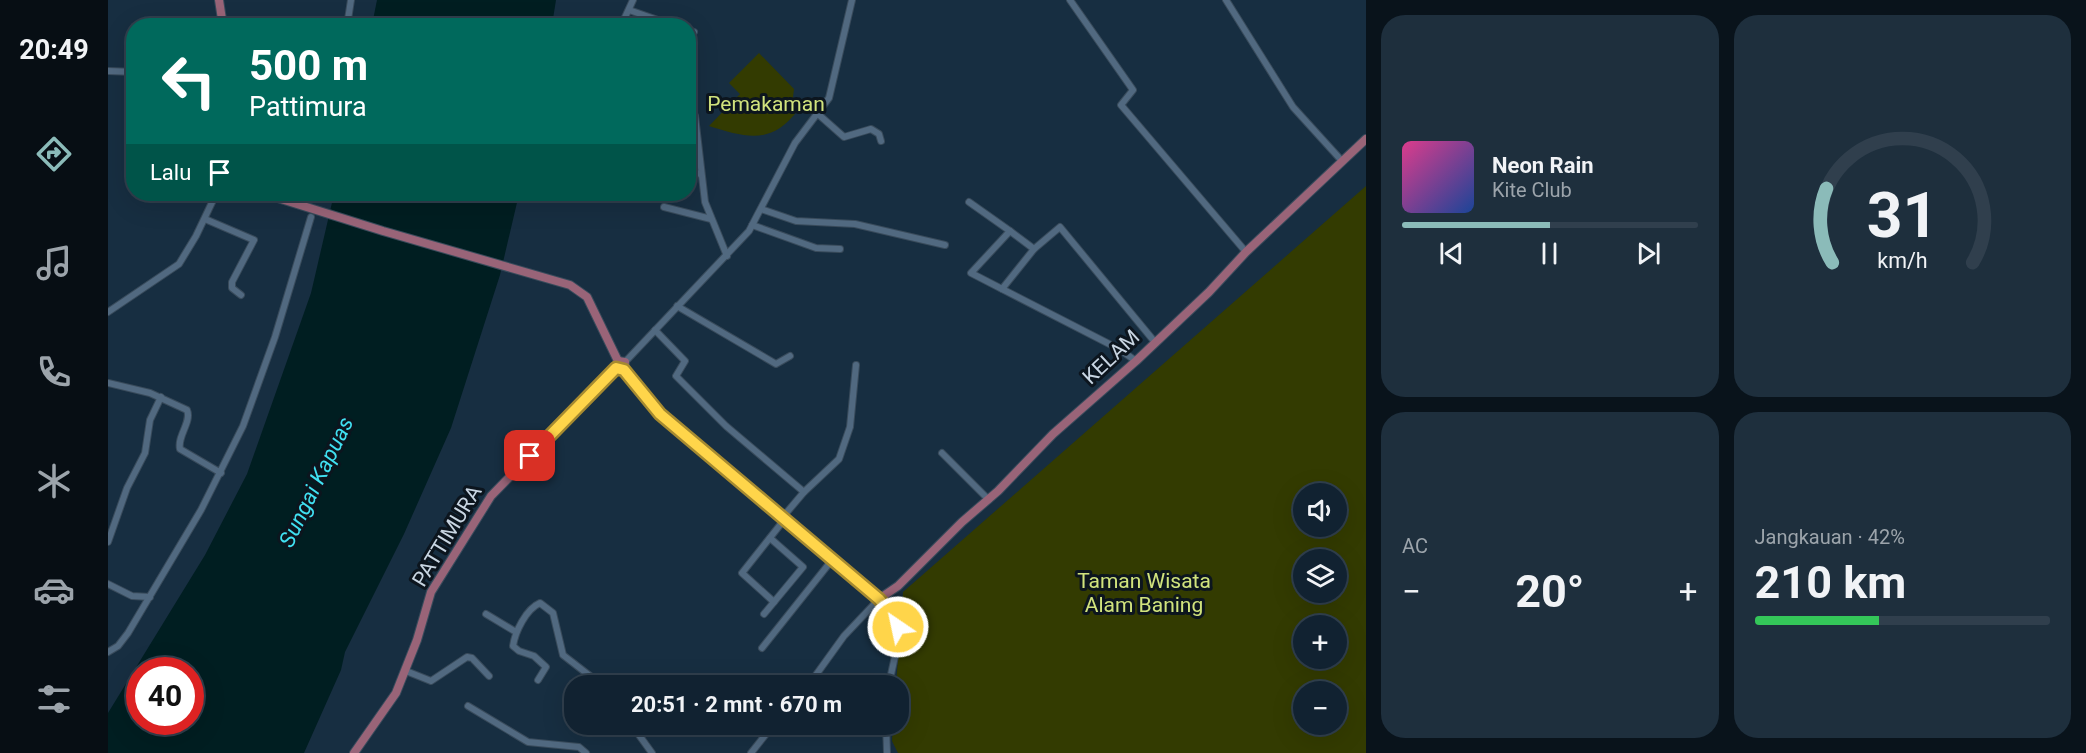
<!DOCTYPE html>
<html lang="id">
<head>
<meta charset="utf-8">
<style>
  :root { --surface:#112231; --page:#1e2f3d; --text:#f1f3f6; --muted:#9ca4ab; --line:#303f4d; --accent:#8bbbb9 }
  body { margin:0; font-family:Roboto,sans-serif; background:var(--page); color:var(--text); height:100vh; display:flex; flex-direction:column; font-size:22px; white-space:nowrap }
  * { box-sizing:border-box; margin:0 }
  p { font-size:20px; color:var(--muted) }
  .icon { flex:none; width:33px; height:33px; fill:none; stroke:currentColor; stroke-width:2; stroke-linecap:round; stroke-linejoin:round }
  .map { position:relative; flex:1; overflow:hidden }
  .details { display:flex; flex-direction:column; gap:15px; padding:15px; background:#09131b; width:720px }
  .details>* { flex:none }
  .banner { position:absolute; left:18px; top:18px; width:570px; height:183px; border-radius:24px; box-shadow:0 6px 24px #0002,0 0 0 2px var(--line); background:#00695c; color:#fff; overflow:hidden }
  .fabs { position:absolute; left:1185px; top:483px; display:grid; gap:12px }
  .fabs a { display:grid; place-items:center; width:54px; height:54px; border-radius:50%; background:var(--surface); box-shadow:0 6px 24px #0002,0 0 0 2px var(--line); font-size:30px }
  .speed { position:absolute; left:18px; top:657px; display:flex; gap:12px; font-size:30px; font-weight:700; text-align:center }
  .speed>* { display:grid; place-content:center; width:78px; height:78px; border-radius:50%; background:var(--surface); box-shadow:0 6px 24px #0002,0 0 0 2px var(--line); line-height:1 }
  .speed .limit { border:9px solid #d22; background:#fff; color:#111 }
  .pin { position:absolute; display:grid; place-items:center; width:51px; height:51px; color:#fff; margin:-26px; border-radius:12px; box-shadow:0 3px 9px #0006 }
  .me { position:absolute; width:66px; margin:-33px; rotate:326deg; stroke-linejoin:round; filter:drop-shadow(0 0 4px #0008) }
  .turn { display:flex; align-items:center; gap:21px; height:126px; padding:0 24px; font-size:27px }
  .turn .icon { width:78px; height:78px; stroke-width:2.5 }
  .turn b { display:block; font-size:42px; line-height:51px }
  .then { display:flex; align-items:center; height:57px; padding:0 24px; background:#0003; gap:12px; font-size:22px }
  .big { font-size:45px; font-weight:700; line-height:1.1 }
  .details .tile { flex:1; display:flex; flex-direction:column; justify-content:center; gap:9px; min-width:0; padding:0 21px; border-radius:24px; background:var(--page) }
  .details .dial { align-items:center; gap:0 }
  .dial svg { height:156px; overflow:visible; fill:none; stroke:var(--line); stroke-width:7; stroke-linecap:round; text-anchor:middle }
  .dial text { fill:var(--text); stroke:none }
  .song { display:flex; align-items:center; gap:18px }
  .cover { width:72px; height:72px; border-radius:9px; background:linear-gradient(135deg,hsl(330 70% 55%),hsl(220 70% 35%)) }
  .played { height:6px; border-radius:3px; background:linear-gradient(90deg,var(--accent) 50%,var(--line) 50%) }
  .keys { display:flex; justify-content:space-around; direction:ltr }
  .heat { display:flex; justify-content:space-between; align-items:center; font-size:33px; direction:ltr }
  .charge { height:9px; border-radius:4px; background:linear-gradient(90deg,#34c759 42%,var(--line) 0) }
  .details .tiles { flex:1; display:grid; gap:15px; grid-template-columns:repeat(2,1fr) }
  .trip { position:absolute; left:456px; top:675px; width:345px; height:60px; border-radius:24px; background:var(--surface); box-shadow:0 6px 24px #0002,0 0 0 2px var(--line); font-weight:700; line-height:60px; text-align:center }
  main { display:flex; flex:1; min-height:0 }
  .menu { display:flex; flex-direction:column; width:108px; justify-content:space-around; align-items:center; background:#070e14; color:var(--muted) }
  .menu .icon { width:42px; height:42px }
  .menu .selected { color:var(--accent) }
  .menu b { font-size:27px; color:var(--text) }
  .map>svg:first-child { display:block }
</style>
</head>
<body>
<main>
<nav class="menu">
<b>20:49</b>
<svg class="icon selected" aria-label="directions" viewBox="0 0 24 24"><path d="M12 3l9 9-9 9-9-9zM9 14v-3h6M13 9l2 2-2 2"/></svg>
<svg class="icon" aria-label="music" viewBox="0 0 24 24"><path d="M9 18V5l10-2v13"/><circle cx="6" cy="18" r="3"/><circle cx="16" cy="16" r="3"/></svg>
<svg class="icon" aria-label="phone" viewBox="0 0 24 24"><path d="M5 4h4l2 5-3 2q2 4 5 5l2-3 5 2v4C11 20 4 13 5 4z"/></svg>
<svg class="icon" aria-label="climate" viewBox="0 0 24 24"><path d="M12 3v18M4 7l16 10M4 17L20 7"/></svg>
<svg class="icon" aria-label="car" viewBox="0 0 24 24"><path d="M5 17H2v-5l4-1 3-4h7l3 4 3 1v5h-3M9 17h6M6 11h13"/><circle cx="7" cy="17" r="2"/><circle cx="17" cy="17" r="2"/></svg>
<svg class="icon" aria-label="filters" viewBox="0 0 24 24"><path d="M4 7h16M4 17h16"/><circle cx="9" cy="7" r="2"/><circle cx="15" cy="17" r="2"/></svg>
</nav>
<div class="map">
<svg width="1258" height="753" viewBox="0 0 1258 753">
  <rect width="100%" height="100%" fill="#172e41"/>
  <g fill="#333b01" fill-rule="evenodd">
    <path d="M651,53l35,36 -1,8 5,13c-26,35 -51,28 -89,16l31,-32 -11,-11z"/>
    <path d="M1258,186v567h-468l-6,-12 1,-16 5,-1v-38l-2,-1 7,-93zM1196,494h32v32h-32zM1196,560h32v32h-32zM1196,626h32v32h-32zM1196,692h32v32h-32z"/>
  </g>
  <g fill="#001e21" fill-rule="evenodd">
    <polygon points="269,0 448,0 444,25 264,25"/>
    <path d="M226,194h185l-19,81 -49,153 -47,106 -59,118 -4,18 -37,83h-196v-40l97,-158 42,-81 64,-181zM32,670h50v52h-50z"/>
  </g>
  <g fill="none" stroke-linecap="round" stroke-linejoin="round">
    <defs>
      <g id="minor">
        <polyline points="962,0 1025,90 1013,105 1138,252"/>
        <polyline points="1118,0 1185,107 1234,161"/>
        <polyline points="521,10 567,26"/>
        <polyline points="239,26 243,0"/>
        <polyline points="513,26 525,0"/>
        <polyline points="580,30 586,32"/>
        <polyline points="0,71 26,72"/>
        <polyline points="580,103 587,116 597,202 619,256"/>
        <polyline points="710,114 736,137 763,129 771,134 773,141"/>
        <polyline points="580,170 592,174"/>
        <polyline points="206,199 207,194"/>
        <polyline points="861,202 902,231 863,273 894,289"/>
        <polyline points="556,207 603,219"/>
        <polyline points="653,209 688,221 747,224 837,245"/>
        <polyline points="97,219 146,240 124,282 124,288 133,295"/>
        <polyline points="644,225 708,248 732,249"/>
        <polyline points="902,231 926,249"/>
        <polyline points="569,306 668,364 682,356"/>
        <polyline points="0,312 71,264 88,236 108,194"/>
        <polyline points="547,330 577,361 568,376 618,426 696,492"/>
        <polyline points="1028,361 1011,349 894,289 926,249 952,227 1046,341"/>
        <polyline points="517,362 641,231 687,143 721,98 744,0"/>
        <path d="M0,383l42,10 37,17c5,12 -10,26 -7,39l41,24"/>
        <polyline points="834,453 881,500"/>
        <polyline points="674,518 696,492 731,459 742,427 748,365"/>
        <polyline points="0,542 19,488 37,453 42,420 53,397"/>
        <polyline points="0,584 24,596 42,597"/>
        <polyline points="666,602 634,573 676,520"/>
        <polyline points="378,614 408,632"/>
        <polyline points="656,614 695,567 662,538"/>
        <polyline points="654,648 724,560"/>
        <polyline points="0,652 10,646 20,633 93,510 135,426 167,337 203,217"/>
        <polyline points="298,671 323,681 359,657 364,658 381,676"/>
        <path d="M430,680l8,-13 -12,-11 -15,-5 -6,-5c2,-14 13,-37 27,-43l13,10 10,42 40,31"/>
        <path d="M700,686l36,-50 35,-37c30,32 16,47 10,87"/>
        <polyline points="360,706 420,742 471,747 478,753"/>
        <polyline points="523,724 544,753"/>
        <polyline points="778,724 779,753"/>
        <polyline points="643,753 666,724"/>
      </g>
      <g id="major">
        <polyline points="111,0 115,26"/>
        <polyline points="157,194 275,231 462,285 479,297 510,361"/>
        <polyline points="516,370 517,362 510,361 509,369 516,370 552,414 771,599 790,586 854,522 890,491 945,434 1028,361 1101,292 1138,252 1258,139"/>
        <polyline points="246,753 288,693 309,640 323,592 383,496 508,368"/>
      </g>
    </defs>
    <use href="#minor" stroke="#394b5b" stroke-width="8"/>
    <use href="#major" stroke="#394b5b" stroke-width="10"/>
    <use href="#minor" stroke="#516980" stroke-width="6"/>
    <use href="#major" stroke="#996478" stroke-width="8"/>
  </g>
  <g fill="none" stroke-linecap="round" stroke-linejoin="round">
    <defs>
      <polyline id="route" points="422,456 508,368 516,370 552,414 771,599 784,614 790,627"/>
    </defs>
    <use href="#route" stroke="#a68a30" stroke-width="15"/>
    <use href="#route" stroke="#ffd54a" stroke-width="10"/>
  </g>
  <g text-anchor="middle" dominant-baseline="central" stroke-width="6" stroke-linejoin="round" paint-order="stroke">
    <g font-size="21" fill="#d1e37d" stroke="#0c151e">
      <text x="658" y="104">Pemakaman</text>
      <text x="1036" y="581">Taman Wisata<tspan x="1036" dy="24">Alam Baning</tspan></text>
    </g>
    <g font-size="21" fill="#c8d5e2" stroke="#0c151e">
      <text transform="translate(1003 357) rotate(-43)">KELAM</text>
      <text transform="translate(339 536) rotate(-59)">PATTIMURA</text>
    </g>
    <g font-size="22" font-style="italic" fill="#40e0f1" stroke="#0c151e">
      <text transform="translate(208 482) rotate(-64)">Sungai Kapuas</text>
    </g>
  </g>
</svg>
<div class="fabs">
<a><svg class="icon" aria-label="sound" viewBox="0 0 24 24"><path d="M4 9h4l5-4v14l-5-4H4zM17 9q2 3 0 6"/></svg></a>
<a><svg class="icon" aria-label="layers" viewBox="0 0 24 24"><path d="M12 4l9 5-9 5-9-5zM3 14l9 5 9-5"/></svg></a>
<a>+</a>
<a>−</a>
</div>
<div class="speed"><div class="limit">40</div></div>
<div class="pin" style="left:422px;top:456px;background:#d93025"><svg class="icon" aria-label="arrive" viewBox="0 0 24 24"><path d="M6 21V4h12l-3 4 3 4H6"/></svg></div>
<svg class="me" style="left:790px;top:627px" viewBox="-20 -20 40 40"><circle r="17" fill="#ffd54a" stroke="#fff" stroke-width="3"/><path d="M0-11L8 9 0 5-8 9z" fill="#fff"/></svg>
<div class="trip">20:51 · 2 mnt · 670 m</div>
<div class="banner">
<div class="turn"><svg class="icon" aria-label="left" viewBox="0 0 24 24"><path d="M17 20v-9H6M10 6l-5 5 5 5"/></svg><div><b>500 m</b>Pattimura</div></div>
<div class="then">Lalu<svg class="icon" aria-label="arrive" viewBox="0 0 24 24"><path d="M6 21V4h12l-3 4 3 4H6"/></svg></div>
</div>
</div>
<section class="details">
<div class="tiles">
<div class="tile">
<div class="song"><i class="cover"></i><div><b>Neon Rain</b><p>Kite Club</p></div></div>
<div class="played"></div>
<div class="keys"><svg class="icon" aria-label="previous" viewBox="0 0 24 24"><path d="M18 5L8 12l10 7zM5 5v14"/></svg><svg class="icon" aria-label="pause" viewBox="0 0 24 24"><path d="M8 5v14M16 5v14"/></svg><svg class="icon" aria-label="next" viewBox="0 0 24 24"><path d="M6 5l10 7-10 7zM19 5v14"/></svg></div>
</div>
<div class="tile dial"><svg viewBox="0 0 100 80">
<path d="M14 69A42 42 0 1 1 86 69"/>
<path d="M14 69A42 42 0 0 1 11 31" stroke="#8bbbb9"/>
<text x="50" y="56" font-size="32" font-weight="700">31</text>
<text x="50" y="72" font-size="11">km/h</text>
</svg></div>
<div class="tile"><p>AC</p>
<div class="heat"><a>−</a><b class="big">20°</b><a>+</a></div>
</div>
<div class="tile"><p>Jangkauan · 42%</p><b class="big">210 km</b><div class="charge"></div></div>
</div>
</section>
</main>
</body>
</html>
